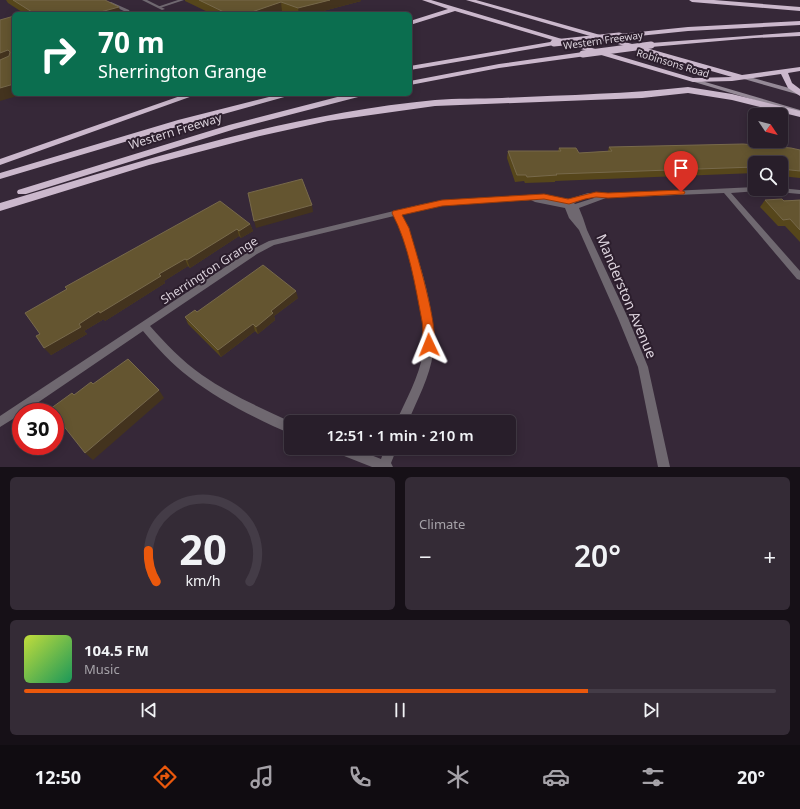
<!DOCTYPE html>
<html lang="en">
<head>
<meta charset="utf-8">
<style>
  :root { --surface:#281e2a; --page:#342b36; --text:#f1f3f6; --muted:#a5a2a8; --line:#443c47; --accent:#ea580c }
  body { margin:0; font-family:"Noto Sans",sans-serif; background:var(--page); color:var(--text); height:100vh; display:flex; flex-direction:column; font-size:15px; white-space:nowrap }
  * { box-sizing:border-box; margin:0 }
  p { font-size:13px; color:var(--muted) }
  .icon { flex:none; width:22px; height:22px; fill:none; stroke:currentColor; stroke-width:2; stroke-linecap:round; stroke-linejoin:round }
  .map { position:relative; height:467px; overflow:hidden }
  .details { display:flex; flex-direction:column; gap:10px; padding:10px; background:#161017; flex:1 }
  .details>* { flex:none }
  .banner { position:absolute; left:12px; top:12px; width:400px; height:84px; border-radius:6px; box-shadow:0 2px 10px #0003,0 0 0 1px var(--line); background:#0b6e4f; color:#fff; overflow:hidden }
  .needle { width:26px; rotate:125deg }
  .buttons { position:absolute; left:748px; top:108px; display:grid; gap:8px }
  .buttons a { display:grid; place-items:center; width:40px; height:40px; border-radius:6px; background:var(--surface); box-shadow:0 2px 10px #0003,0 0 0 1px var(--line); font-size:20px }
  .speed { position:absolute; left:12px; top:403px; display:flex; gap:8px; font-size:20px; font-weight:700; text-align:center }
  .speed>* { display:grid; place-content:center; width:52px; height:52px; border-radius:50%; background:var(--surface); box-shadow:0 2px 10px #0003,0 0 0 1px var(--line); line-height:1 }
  .speed .limit { border:6px solid #d22; background:#fff; color:#111 }
  .pin { position:absolute; display:grid; place-items:center; width:34px; height:34px; color:#fff; margin:-41px -17px; border-radius:50% 50% 50% 0; rotate:-45deg; box-shadow:0 0 4px #0007 }
  .pin .icon { rotate:45deg }
  .me { position:absolute; width:44px; margin:-22px; rotate:358deg; stroke-linejoin:round; filter:drop-shadow(0 0 3px #0008) }
  .turn { display:flex; align-items:center; gap:14px; height:84px; padding:0 20px; font-size:18px }
  .turn .icon { width:52px; height:52px; stroke-width:2.5 }
  .turn b { display:block; font-size:28px; line-height:34px }
  .big { font-size:30px; font-weight:600; line-height:1.1 }
  .details .tile { flex:1; display:flex; flex-direction:column; justify-content:center; gap:6px; min-width:0; padding:0 14px; border-radius:6px; background:var(--page) }
  .details .dial { align-items:center; gap:0 }
  .dial svg { height:104px; overflow:visible; fill:none; stroke:var(--line); stroke-width:7; stroke-linecap:round; text-anchor:middle }
  .dial text { fill:var(--text); stroke:none }
  .song { display:flex; align-items:center; gap:12px }
  .cover { width:48px; height:48px; border-radius:6px; background:linear-gradient(135deg,hsl(70 70% 55%),hsl(150 70% 35%)) }
  .played { height:4px; border-radius:2px; background:linear-gradient(90deg,var(--accent) 75%,var(--line) 75%) }
  .keys { display:flex; justify-content:space-around; direction:ltr }
  .heat { display:flex; justify-content:space-between; align-items:center; font-size:22px; direction:ltr }
  .details .tiles { flex:1; display:grid; gap:10px; grid-template-columns:1fr 1fr }
  .tile:last-child { grid-column:span 2 }
  .trip { position:absolute; left:284px; top:415px; width:232px; height:40px; border-radius:6px; background:var(--surface); box-shadow:0 2px 10px #0003,0 0 0 1px var(--line); font-weight:600; line-height:40px; text-align:center }
  .menu { display:flex; height:64px; justify-content:space-around; align-items:center; background:#100c11; color:var(--muted) }
  .menu .icon { width:28px; height:28px }
  .menu .current { color:var(--accent) }
  .menu b { font-size:18px; color:var(--text) }
  .map>svg:first-child { display:block }
</style>
</head>
<body>
<div class="map">
<svg width="800" height="467" viewBox="0 0 800 467">
  <rect width="100%" height="100%" fill="#362838"/>
  <g fill="none" stroke-linecap="round" stroke-linejoin="round">
    <g fill="#6f6870" fill-rule="evenodd">
      <polygon points="178,0 184,0 160,8 157,7"/>
      <polygon points="109,2 111,2 129,10 131,14 127,14 126,12 109,4"/>
    </g>
    <g fill="#6f6870" fill-rule="evenodd">
      <polygon points="142,0 147,0 165,9 162,10"/>
      <path d="M755,187v2h7l-4,2 -27,2 69,78v9l-3,-1 -73,-86 -118,5 -27,10 4,10 4,12 41,88 20,49 22,100h-12l-20,-100 -20,-49 -39,-88 -10,-12 -4,-10 -30,-6 -4,-2 -89,5 -42,9c17,33 38,102 33,139 -3,24 -16,47 -25,69h-12c10,-22 23,-45 27,-69 5,-35 -14,-105 -29,-137l-120,29 -17,9 -107,72c16,18 32,35 52,49 27,19 59,33 89,47v12c-33,-14 -74,-35 -102,-57 -17,-13 -32,-29 -46,-46l-119,81h-3v2l-21,13v-11l251,-166 18,-9 154,-37 19,-3 102,-6 25,4 19,-6 20,1zM589,197l5,1 -19,6 -1,-1z"/>
      <polygon points="781,188 800,190 800,194 767,191 763,189 781,189"/>
      <polygon points="332,448 353,448 381,459 385,448 397,448 391,463 393,467 372,467 334,452"/>
    </g>
    <g fill="#948996" fill-rule="evenodd">
      <polygon points="746,76 800,91 800,95 744,79 743,78"/>
      <polygon points="691,79 695,79 800,110 800,114 691,81"/>
    </g>
    <g fill="#cbb8cc" fill-rule="evenodd">
      <polygon points="422,0 431,0 693,78 732,77 466,0 476,0 742,75 800,67 800,71 788,73 792,83 800,89 800,96 788,88 781,74 732,81 693,82 557,42 557,45 554,45 410,70 410,66 556,41 455,11 410,25 410,21 448,9"/>
      <polygon points="689,0 714,0 800,7 800,11 692,2"/>
      <polygon points="800,21 800,25 688,31 619,38 616,36 619,34 688,27"/>
      <polygon points="800,32 800,36 754,38 651,47 647,45 651,43"/>
      <polygon points="583,52 586,52 586,56 499,68 410,85 410,81 499,64"/>
      <path d="M688,87l44,7 68,17v6l-68,-17 -44,-7 -46,5 -207,8 -107,15 -68,15 -111,29 -149,46v-8c142,-42 286,-89 435,-103 22,-2 44,-1 67,-2 62,-3 124,-4 186,-11z"/>
      <polygon points="186,94 198,94 0,165 0,159"/>
      <polygon points="281,94 295,94 148,135 0,179 0,173 178,120"/>
      <polygon points="349,94 363,94 362,96 235,129 26,194 18,194 17,192 18,190 229,125"/>
    </g>
    <g stroke="#cbb8cc" stroke-width="7">
      <polyline points="554,43 619,36"/>
      <polyline points="583,54 651,45"/>
    </g>
  </g>
  <g fill="#56461b">
    <polygon points="6,0 105,0 25,14 8,3"/>
    <polygon points="185,0 361,0 361,1 312,14 290,14 282,11 274,14 212,14 185,1"/>
    <polygon points="609,147 800,150 800,178 781,176 781,163 755,163 755,173 555,181 555,182 525,183 524,181 515,182 507,158 508,151 558,151 559,148 579,153 608,151"/>
    <polygon points="765,200 800,200 800,242 785,226 778,226 760,207"/>
    <polygon points="250,224 253,231 241,238 239,236 190,268 188,266 164,281 165,283 105,321 104,319 84,331 87,334 51,355 40,334 67,289"/>
    <polygon points="298,298 274,316 275,320 258,334 255,331 221,357 188,324 185,317 197,312"/>
  </g>
  <g fill="#43331e">
    <polygon points="330,0 361,0 361,1 312,14 299,14 298,8"/>
    <polygon points="281,2 282,11 274,14 246,14"/>
    <polygon points="119,7 121,14 93,14"/>
    <polygon points="8,50 14,61 0,65 0,53"/>
    <polygon points="14,84 14,94 24,94 0,101 0,88"/>
    <polygon points="312,205 313,212 256,228 254,221"/>
    <polygon points="250,224 253,231 241,238 239,231"/>
    <polygon points="237,229 239,236 190,268 187,260"/>
    <polygon points="185,259 188,266 164,281 165,283 105,321 100,313 159,274"/>
    <polygon points="296,291 298,298 274,316 275,320 258,334 256,327 271,311"/>
    <polygon points="99,311 104,319 84,331 87,334 51,355 44,348 79,324"/>
    <polygon points="253,324 255,331 221,357 218,350"/>
    <polygon points="159,390 164,398 93,460 85,453"/>
  </g>
  <g fill="#645530" stroke="#77694b">
    <polygon points="13,0 105,0 119,7 93,14 23,14 32,12"/>
    <polygon points="199,0 330,0 298,8 281,2 246,14 228,14"/>
    <polygon points="14,16 14,84 0,88 0,60 9,56 10,52 8,50 0,53 0,20"/>
    <polygon points="743,144 791,148 800,150 800,171 781,169 781,163 755,163 755,167 556,174 557,175 527,177 526,175 517,175 508,151 561,151 559,148 576,148 579,153 612,151 609,147"/>
    <polygon points="302,179 312,205 254,221 248,193"/>
    <polygon points="782,199 784,201 800,200 800,230 790,219 783,220 765,200"/>
    <polygon points="220,201 250,224 239,231 237,229 187,260 185,259 159,274 161,276 100,313 99,311 79,324 81,327 44,348 36,336 40,334 25,313 67,289 65,287"/>
    <polygon points="263,265 296,291 271,311 273,313 256,327 253,324 218,350 185,317 195,310 197,312"/>
    <polygon points="128,359 159,390 85,453 55,415 55,412 52,412 50,409 72,393 74,395 91,382 93,384"/>
  </g>
  <path fill="#ea580c" stroke="#983908" d="M681,190l4,2 -1,2 -76,4 -12,-1 -11,2 -16,5 -25,-5 -102,7 -40,9 7,13c6,21 32,104 24,121l-4,1 -4,-1c-4,-9 -1,-19 -3,-28 -7,-36 -13,-76 -30,-108l1,-2 49,-11 102,-6 24,5 28,-7 12,1z"/>
  <g text-anchor="middle" dominant-baseline="central" stroke-width="4" stroke-linejoin="round" paint-order="stroke">
    <g font-size="10" fill="#dcd3dd" stroke="#2c1e2d">
      <text transform="translate(603 40) rotate(-8)">Western Freeway</text>
      <text transform="translate(673 63) rotate(17)">Robinsons Road</text>
    </g>
    <g font-size="12" fill="#dcd3dd" stroke="#2c1e2d">
      <text transform="translate(175 131) rotate(-17)">Western Freeway</text>
      <text transform="translate(209 270) rotate(-33)">Sherrington Grange</text>
    </g>
    <g font-size="14" fill="#dcd3dd" stroke="#2c1e2d">
      <text transform="translate(627 296) rotate(67)">Manderston Avenue</text>
    </g>
  </g>
</svg>
<div class="buttons">
<a><svg class="needle" viewBox="-14 -14 28 28"><path d="M0-13l5 13h-10z" fill="#e53935"/><path d="M0 13l5-13h-10z" fill="#a5a2a8"/></svg></a>
<a><svg class="icon" aria-label="search" viewBox="0 0 24 24"><circle cx="10" cy="10" r="6"/><path d="M15 15l6 6"/></svg></a>
</div>
<div class="speed"><div class="limit">30</div></div>
<div class="pin" style="left:681px;top:192px;background:#d93025"><svg class="icon" aria-label="arrive" viewBox="0 0 24 24"><path d="M6 21V4h12l-3 4 3 4H6"/></svg></div>
<svg class="me" style="left:429px;top:345px" viewBox="-20 -20 40 40"><path d="M0-17L14 15 0 8-14 15z" fill="#ea580c" stroke="#fff" stroke-width="4"/></svg>
<div class="trip">12:51 · 1 min · 210 m</div>
<div class="banner">
<div class="turn"><svg class="icon" aria-label="right" viewBox="0 0 24 24"><path d="M7 20v-9h11M14 6l5 5-5 5"/></svg><div><b>70 m</b>Sherrington Grange</div></div>
</div>
</div>
<section class="details">
<div class="tiles">
<div class="tile dial"><svg viewBox="0 0 100 80">
<path d="M14 69A42 42 0 1 1 86 69"/>
<path d="M14 69A42 42 0 0 1 8 45" stroke="#ea580c"/>
<text x="50" y="56" font-size="32" font-weight="700">20</text>
<text x="50" y="72" font-size="11">km/h</text>
</svg></div>
<div class="tile"><p>Climate</p>
<div class="heat"><a>−</a><b class="big">20°</b><a>+</a></div>
</div>
<div class="tile">
<div class="song"><i class="cover"></i><div><b>104.5 FM</b><p>Music</p></div></div>
<div class="played"></div>
<div class="keys"><svg class="icon" aria-label="previous" viewBox="0 0 24 24"><path d="M18 5L8 12l10 7zM5 5v14"/></svg><svg class="icon" aria-label="pause" viewBox="0 0 24 24"><path d="M8 5v14M16 5v14"/></svg><svg class="icon" aria-label="next" viewBox="0 0 24 24"><path d="M6 5l10 7-10 7zM19 5v14"/></svg></div>
</div>
</div>
</section>
<nav class="menu">
<b>12:50</b>
<svg class="icon current" aria-label="directions" viewBox="0 0 24 24"><path d="M12 3l9 9-9 9-9-9zM9 14v-3h6M13 9l2 2-2 2"/></svg>
<svg class="icon" aria-label="music" viewBox="0 0 24 24"><path d="M9 18V5l10-2v13"/><circle cx="6" cy="18" r="3"/><circle cx="16" cy="16" r="3"/></svg>
<svg class="icon" aria-label="phone" viewBox="0 0 24 24"><path d="M5 4h4l2 5-3 2q2 4 5 5l2-3 5 2v4C11 20 4 13 5 4z"/></svg>
<svg class="icon" aria-label="climate" viewBox="0 0 24 24"><path d="M12 3v18M4 7l16 10M4 17L20 7"/></svg>
<svg class="icon" aria-label="car" viewBox="0 0 24 24"><path d="M5 17H2v-5l4-1 3-4h7l3 4 3 1v5h-3M9 17h6M6 11h13"/><circle cx="7" cy="17" r="2"/><circle cx="17" cy="17" r="2"/></svg>
<svg class="icon" aria-label="filters" viewBox="0 0 24 24"><path d="M4 7h16M4 17h16"/><circle cx="9" cy="7" r="2"/><circle cx="15" cy="17" r="2"/></svg>
<b>20°</b>
</nav>
</body>
</html>
